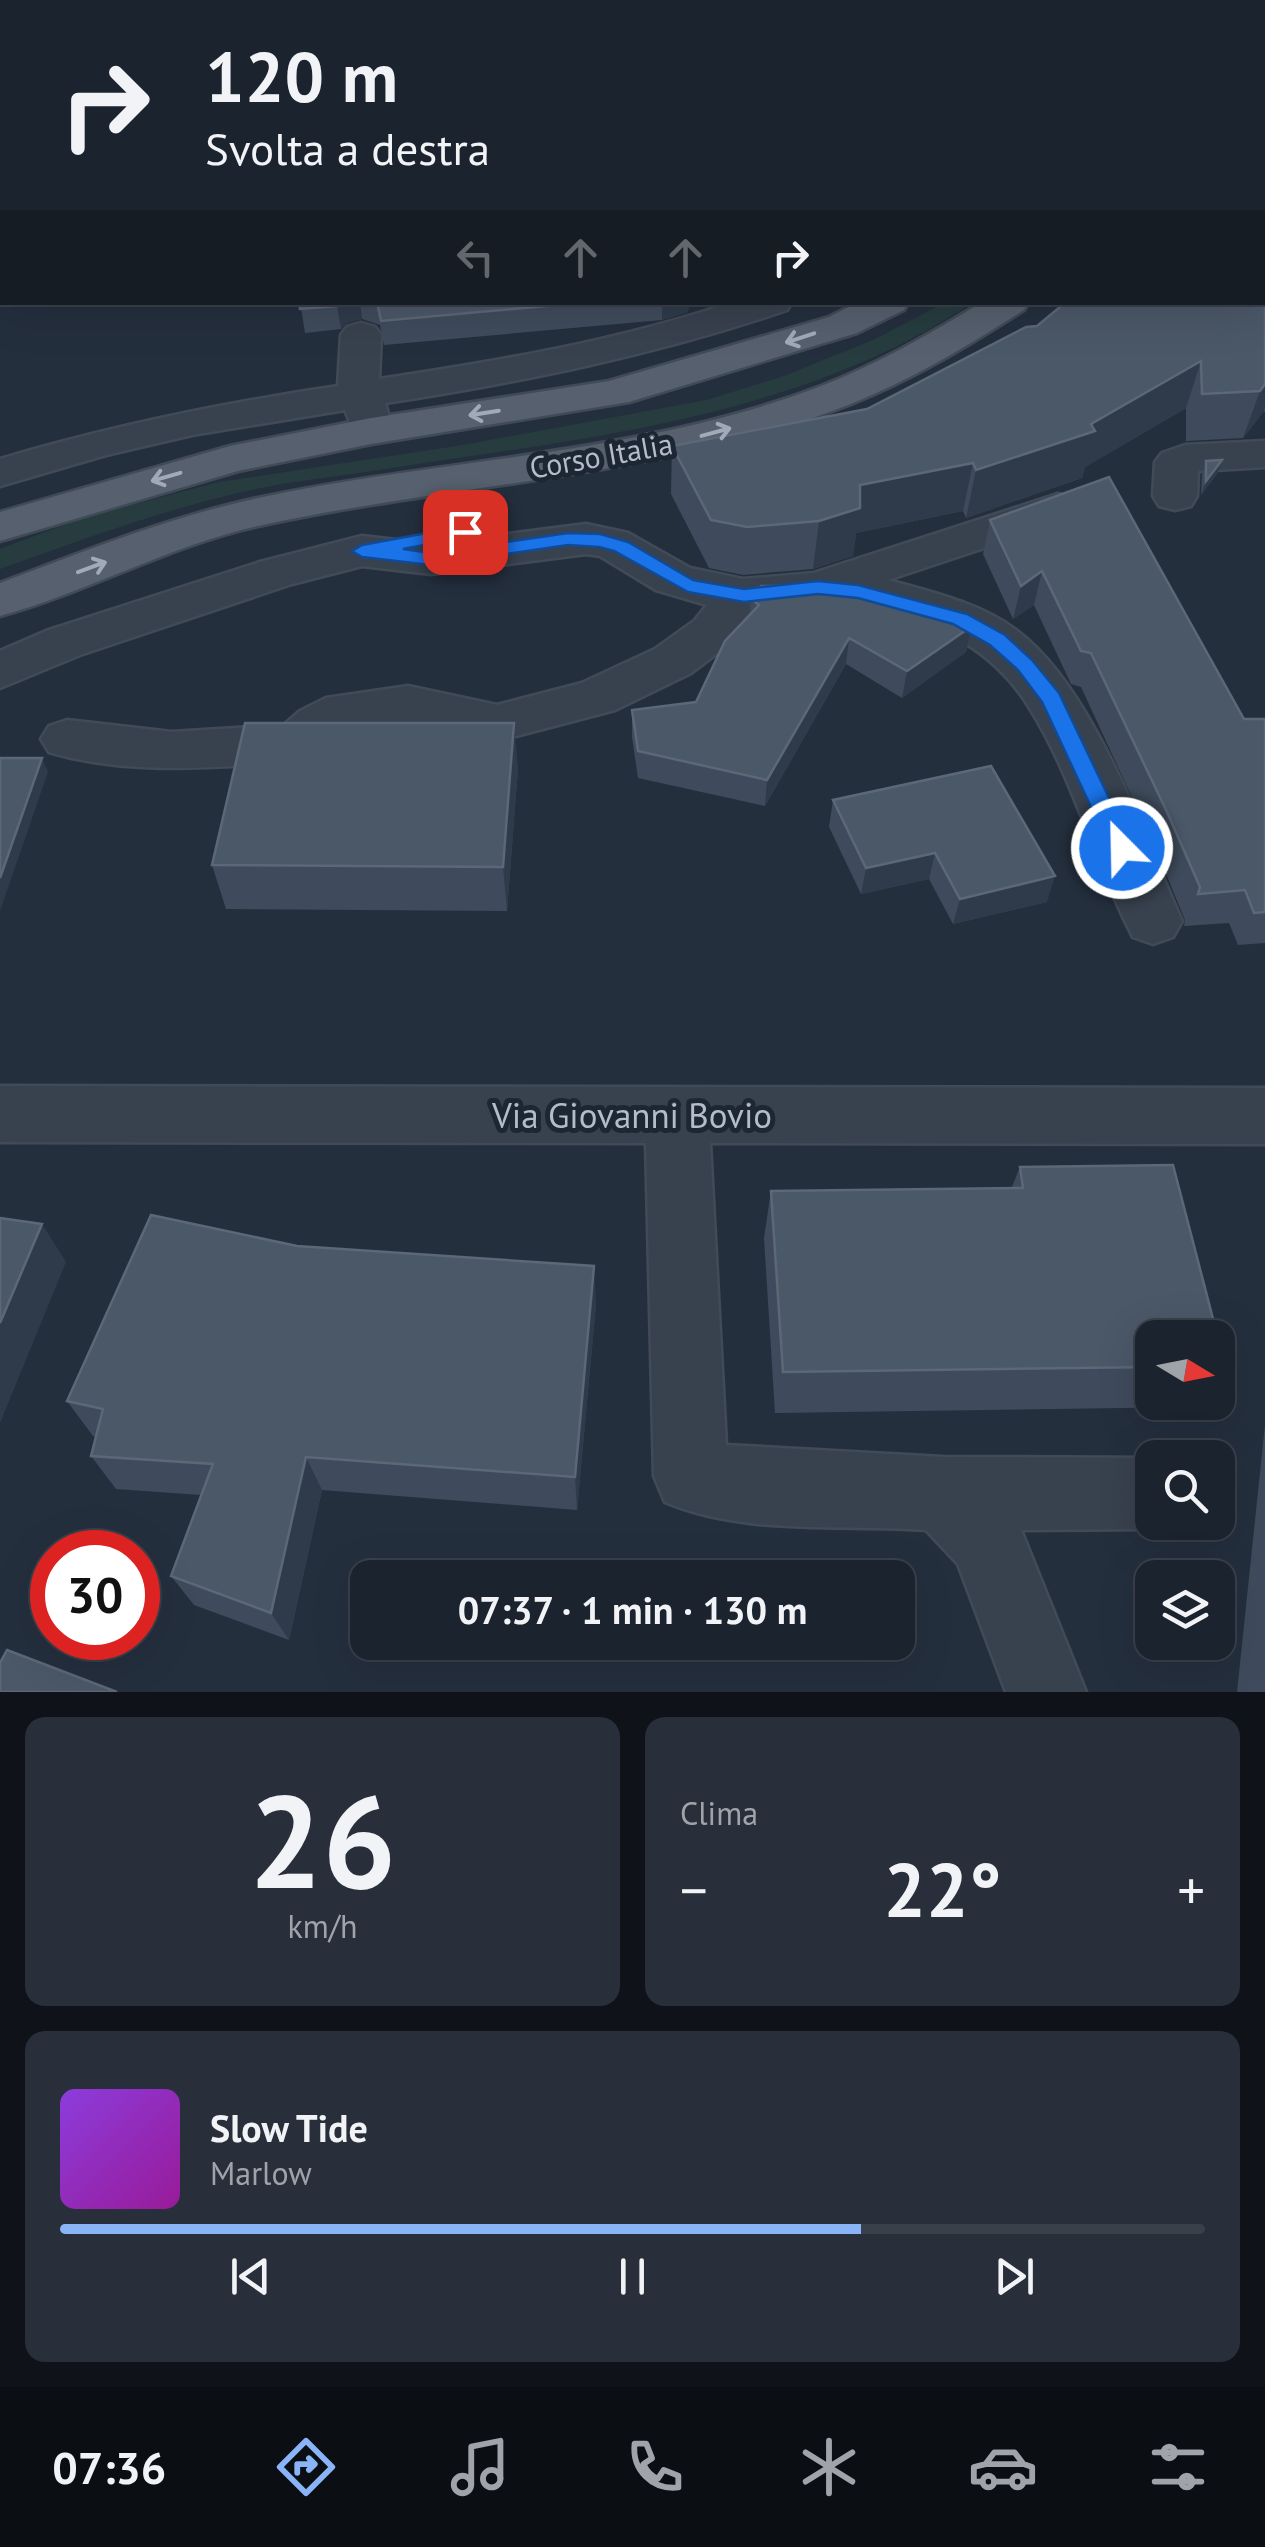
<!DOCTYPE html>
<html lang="it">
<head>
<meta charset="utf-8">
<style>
  :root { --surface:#1b232e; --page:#282f3a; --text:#f1f3f6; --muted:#a0a4aa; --line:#39404a; --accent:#8ab4f8 }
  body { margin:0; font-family:"PT Sans",sans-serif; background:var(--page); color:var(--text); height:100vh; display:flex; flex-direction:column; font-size:38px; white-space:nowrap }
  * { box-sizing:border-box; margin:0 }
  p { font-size:32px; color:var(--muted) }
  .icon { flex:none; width:55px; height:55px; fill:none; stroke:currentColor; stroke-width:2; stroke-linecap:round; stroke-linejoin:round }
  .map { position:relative; height:1692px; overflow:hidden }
  .details { display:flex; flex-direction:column; gap:25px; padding:25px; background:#0f1319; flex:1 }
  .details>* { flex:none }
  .top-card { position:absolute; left:0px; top:0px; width:1265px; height:305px; box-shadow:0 10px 40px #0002,0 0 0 2px var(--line); background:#1b232e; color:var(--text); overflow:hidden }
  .needle { width:65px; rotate:100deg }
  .tools { position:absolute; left:1135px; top:1320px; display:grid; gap:20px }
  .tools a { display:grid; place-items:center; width:100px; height:100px; border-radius:20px; background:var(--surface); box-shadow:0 10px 40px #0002,0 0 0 2px var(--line); font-size:50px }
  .speed { position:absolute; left:30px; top:1530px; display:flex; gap:20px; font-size:50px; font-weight:700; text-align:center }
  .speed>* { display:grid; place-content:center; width:130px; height:130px; border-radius:50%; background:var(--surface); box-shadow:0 10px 40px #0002,0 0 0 2px var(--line); line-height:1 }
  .speed .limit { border:15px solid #d22; background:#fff; color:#111 }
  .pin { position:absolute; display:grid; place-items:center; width:85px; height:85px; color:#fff; margin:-42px; border-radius:20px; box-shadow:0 5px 15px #0006 }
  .me { position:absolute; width:110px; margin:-55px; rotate:337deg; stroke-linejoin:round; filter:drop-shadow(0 0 8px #0008) }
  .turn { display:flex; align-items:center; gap:35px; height:210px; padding:0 40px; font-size:45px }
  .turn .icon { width:130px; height:130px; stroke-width:2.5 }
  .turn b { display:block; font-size:70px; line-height:85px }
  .lanes { display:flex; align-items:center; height:95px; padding:0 40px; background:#0003; justify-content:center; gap:50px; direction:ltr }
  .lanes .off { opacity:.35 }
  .big { font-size:75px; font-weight:800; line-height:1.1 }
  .details .card { flex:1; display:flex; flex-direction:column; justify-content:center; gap:15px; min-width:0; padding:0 35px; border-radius:20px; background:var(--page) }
  .details .dial { align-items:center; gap:0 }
  .dial b { font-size:130px; line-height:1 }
  .song { display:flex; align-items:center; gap:30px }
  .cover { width:120px; height:120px; border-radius:15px; background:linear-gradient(135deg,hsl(270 70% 55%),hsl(300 70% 35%)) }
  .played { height:10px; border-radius:5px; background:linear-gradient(90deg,var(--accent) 70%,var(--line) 70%) }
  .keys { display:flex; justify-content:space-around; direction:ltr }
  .heat { display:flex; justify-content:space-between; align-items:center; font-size:55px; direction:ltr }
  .details .tiles { flex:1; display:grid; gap:25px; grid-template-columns:1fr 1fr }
  .card:last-child { grid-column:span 2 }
  .trip { position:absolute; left:350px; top:1560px; width:565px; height:100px; border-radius:20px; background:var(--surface); box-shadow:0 10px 40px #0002,0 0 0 2px var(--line); font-weight:800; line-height:100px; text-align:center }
  .dock { display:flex; height:160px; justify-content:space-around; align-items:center; background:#0b0e12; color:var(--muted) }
  .dock .icon { width:70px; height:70px }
  .dock .on { color:var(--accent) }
  .dock b { font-size:45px; color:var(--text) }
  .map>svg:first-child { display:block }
</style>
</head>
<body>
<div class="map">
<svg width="1265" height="1692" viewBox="0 0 1265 1692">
  <rect width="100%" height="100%" fill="#242f3e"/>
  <path fill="#263c3f" d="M944,303h28c-175,117 -396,136 -600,168 -44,7 -90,11 -134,22 -81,19 -160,48 -238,76v-20l85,-32 134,-35 244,-37 243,-45 78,-24 91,-37z"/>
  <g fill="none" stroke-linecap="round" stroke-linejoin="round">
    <defs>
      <g id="minor">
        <rect x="986" y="0" width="30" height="2"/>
        <rect x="1262" y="140" width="3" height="20"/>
        <path d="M733,302h59l-5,8c-132,45 -265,72 -402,93l7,25 -6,9 -15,4 -15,-4 -11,-27 -153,25 -86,20 -106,31v-27c111,-33 223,-56 338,-73l3,-51 6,-8 14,-4 14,4 6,8 -2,44c120,-18 238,-38 354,-77z"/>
        <polygon points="1265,441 1265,467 1198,471 1197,496 1191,506 1175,510 1159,506 1153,496 1155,462 1162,453 1185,445"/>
        <path d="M1058,494l16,4 7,10 -7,10 -186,62c43,12 92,23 128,50 78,58 126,203 166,291l-9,16 -20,7 -20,-7c-39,-74 -59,-159 -104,-230 -58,-95 -171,-107 -272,-98l-29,36 -37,28 -76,37 -118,31 -89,-19 -54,6 -18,9 -21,19 -18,6c-82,5 -168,14 -248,-10l-8,-13 8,-13 18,-6 105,12 112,-7 16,-14 26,-13 82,-12 89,19 85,-22 73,-34 39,-28 13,-16 -51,-15 -56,-34 -14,-2 -155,20 -69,-8 -70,18 -212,71 -80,33v-37l46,-20 214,-69 102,-26 69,8 155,-20 42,9 62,35 53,11 71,-6z"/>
        <path d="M0,1086l1265,2v56l-555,-1 16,302 217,12 215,1h-6v64h16l-16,7 -131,1 65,162h-80l-48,-128 -32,-34c-86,-6 -180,6 -261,-28l-11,-26 -8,-333 -646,-1z"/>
      </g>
      <g id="major">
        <polygon points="1039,0 1069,0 1070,2 1040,2"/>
        <polygon points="1100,0 1130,0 1131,2 1101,2"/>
        <polygon points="858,302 909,302 904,310 857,333 629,402 371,444 238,471 0,541 0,512 230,446 371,418 609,381 829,317"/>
        <path d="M982,302h47l-5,8c-56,36 -111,69 -173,94 -189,74 -397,79 -593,122 -90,20 -170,66 -258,90v-33c85,-32 169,-66 258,-85 186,-40 384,-43 563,-112 57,-22 109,-52 161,-84z"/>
      </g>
    </defs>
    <use href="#minor" stroke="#414a57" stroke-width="5"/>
    <use href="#major" stroke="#414a57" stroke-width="5"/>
    <use href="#minor" fill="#38414e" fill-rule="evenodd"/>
    <use href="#major" fill="#56606e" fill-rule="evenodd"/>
  </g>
  <g fill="#3f4b5c">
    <polygon points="1243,0 1265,0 1265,138 1262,137 1262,2 1243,2"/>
    <polygon points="1265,214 1265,412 1264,411 1243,438 1186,441 1186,408 1085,467 1082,478 966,518 963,511 856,533 853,556 813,569 743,575 709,568 671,494 672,446 867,409"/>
    <polygon points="300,302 689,302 688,312 662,320 384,345 380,325 362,319 346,323 341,329 305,333"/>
    <polygon points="1206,461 1217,474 1201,495 1202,475"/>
    <polygon points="990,520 1244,719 1265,719 1265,943 1238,945 1229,923 1184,926 1185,920 1154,845 1081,687 1071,684 1034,605 1013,619 983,554"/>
    <polygon points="854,592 972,626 966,652 902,698 846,664 765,806 638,778 632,737 632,710 696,702 750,614 751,598"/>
    <polygon points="518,768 507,911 226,909 212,865"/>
    <polygon points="833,800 1047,902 953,924 929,879 861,894 829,827"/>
    <polygon points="1020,1167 1152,1338 1152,1402 1198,1402 1194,1407 775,1413 764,1238 771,1191 1011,1189"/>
    <polygon points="297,1246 596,1304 577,1510 322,1490 289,1640 194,1605 171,1576 201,1495 116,1489 91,1456 96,1437 93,1436 67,1401"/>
    <polygon points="1218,1338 1225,1367 1218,1377"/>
    <polygon points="1265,1425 1265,1692 1237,1692"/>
  </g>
  <g fill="#2f3b4b">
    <polygon points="340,302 360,302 362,319 346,323 341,329 337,306"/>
    <polygon points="662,302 689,302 688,312 662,320"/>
    <polygon points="1201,361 1186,408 1085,467 1082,478 966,518 976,470"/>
    <polygon points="1265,384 1265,407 1264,411 1243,438 1260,391"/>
    <polygon points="1222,460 1217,474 1201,495 1206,481"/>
    <polygon points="973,463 963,511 856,533 853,556 813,569 819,521 860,485"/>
    <polygon points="1042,571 1034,605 1013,619 1021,586"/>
    <polygon points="972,626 966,652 902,698 907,671"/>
    <polygon points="849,638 846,664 765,806 767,780"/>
    <polygon points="514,723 518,768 507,911 503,867"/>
    <polygon points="42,758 48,772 0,911 0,878"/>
    <polygon points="935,853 929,879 861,894 866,868"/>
    <polygon points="1055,876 1047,902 953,924 960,899"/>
    <polygon points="42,1224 66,1262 0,1423 0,1323"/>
    <polygon points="594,1266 596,1304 577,1510 575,1477"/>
    <polygon points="306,1457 322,1490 289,1640 271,1613"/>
  </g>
  <g fill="#4b5868" stroke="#5c6777" stroke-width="2.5">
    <polygon points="859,0 974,0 975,2 858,2"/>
    <polygon points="1261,0 1265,0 1265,27 1262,2"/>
    <polygon points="1262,211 1265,214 1265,384 1260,391 1202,394 1201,361 1091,424 1095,431 976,470 973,463 860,485 860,508 819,521 747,527 711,520 672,446 867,409 1026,327 1037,326 1066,302 1262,302"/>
    <polygon points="300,302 340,302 337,306 300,309"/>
    <polygon points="377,302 590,302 381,321"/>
    <polygon points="1222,460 1206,481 1206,461"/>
    <polygon points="1109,477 1244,719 1265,719 1265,912 1254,913 1245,890 1198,894 1200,887 1167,812 1091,653 1081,651 1042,571 1021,586 990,520"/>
    <polygon points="761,586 854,586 854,592 972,626 907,671 849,638 767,780 638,751 632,710 696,702 725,641 759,605 751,598"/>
    <polygon points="245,723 514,723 503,867 212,865"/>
    <polygon points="0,758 42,758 0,878"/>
    <polygon points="991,766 1055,876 960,899 935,853 866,868 833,800"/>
    <polygon points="1173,1165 1218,1338 1152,1338 1152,1367 783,1372 771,1191 1023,1188 1020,1167"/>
    <polygon points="151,1215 297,1246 594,1266 575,1477 306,1457 271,1613 171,1576 213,1464 91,1456 103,1409 67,1401"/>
    <polygon points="0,1218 42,1224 0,1323"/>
    <polygon points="1218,1338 1225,1367 1218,1367"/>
    <polygon points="7,1650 117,1692 0,1692 0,1663"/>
  </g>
  <defs><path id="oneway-shaft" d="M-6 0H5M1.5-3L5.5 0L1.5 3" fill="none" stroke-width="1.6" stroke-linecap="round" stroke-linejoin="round" transform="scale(2.5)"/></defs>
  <g stroke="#a1aab7">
    <use href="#oneway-shaft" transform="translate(800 338) rotate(162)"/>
    <use href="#oneway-shaft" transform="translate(484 413) rotate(171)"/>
    <use href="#oneway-shaft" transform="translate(716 432) rotate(-15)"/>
    <use href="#oneway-shaft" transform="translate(166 477) rotate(164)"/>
    <use href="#oneway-shaft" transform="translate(92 567) rotate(-20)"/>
  </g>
  <polygon fill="#1a73e8" stroke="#114b97" stroke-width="2.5" points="465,526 475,532 472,536 403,549 431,553 568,533 600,534 628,542 693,580 744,589 818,581 858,585 967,614 1005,635 1032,660 1059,693 1133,848 1122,856 1113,854 1042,702 1018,670 990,645 953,624 858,598 818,594 744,602 688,592 614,551 599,547 568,545 431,565 362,557 352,551 362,545"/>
  <g text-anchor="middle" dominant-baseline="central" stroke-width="10" stroke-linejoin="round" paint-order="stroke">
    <g font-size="30" fill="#b4bcc9" stroke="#1d2633">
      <text transform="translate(601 455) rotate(-10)">Corso Italia</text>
    </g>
    <g font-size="35" fill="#b4bcc9" stroke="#1d2633">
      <text x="632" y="1115">Via Giovanni Bovio</text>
    </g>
  </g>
</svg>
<div class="tools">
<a><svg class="needle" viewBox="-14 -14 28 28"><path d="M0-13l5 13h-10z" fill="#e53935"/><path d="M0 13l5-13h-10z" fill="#a0a4aa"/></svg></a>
<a><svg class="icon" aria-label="search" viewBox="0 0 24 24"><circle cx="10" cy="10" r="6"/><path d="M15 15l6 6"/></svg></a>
<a><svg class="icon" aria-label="layers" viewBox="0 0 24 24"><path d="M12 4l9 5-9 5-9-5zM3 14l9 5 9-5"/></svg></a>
</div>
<div class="speed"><div class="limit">30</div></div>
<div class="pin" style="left:465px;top:532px;background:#d93025"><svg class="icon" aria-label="arrive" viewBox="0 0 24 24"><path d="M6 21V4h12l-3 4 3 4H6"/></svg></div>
<svg class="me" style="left:1122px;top:848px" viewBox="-20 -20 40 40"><circle r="17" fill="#1a73e8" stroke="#fff" stroke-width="3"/><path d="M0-11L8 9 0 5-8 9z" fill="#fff"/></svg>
<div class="trip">07:37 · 1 min · 130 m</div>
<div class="top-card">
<div class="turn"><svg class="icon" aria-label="right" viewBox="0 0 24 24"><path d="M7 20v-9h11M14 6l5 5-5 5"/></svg><div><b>120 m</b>Svolta a destra</div></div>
<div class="lanes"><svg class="icon off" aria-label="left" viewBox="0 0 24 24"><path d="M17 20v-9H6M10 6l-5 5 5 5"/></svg><svg class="icon off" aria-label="ahead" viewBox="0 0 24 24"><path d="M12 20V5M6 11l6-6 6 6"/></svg><svg class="icon off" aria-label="ahead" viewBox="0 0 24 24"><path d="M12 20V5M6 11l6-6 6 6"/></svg><svg class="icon" aria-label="right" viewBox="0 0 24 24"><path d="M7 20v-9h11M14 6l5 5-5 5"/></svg></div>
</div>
</div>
<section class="details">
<div class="tiles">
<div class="card dial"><b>26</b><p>km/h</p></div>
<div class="card"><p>Clima</p>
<div class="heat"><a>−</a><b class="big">22°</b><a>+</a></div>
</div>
<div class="card">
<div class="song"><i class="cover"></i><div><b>Slow Tide</b><p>Marlow</p></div></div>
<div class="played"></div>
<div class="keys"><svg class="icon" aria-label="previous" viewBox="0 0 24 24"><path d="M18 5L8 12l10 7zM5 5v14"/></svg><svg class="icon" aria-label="pause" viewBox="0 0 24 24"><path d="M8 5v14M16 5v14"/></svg><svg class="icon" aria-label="next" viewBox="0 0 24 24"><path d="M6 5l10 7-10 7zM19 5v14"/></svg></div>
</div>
</div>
</section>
<nav class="dock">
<b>07:36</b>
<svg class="icon on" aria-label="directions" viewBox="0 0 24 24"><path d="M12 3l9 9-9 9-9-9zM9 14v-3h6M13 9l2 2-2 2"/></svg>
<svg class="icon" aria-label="music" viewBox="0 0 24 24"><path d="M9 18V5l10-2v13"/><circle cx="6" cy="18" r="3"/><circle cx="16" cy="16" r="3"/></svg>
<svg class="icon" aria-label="phone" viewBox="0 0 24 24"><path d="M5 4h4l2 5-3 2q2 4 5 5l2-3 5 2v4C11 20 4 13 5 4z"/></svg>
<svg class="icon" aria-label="climate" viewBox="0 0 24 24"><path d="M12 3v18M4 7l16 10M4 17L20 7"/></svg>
<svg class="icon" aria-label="car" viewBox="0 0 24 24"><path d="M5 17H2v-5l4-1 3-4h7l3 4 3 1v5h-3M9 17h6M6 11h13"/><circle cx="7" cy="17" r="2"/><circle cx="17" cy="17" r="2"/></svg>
<svg class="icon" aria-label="filters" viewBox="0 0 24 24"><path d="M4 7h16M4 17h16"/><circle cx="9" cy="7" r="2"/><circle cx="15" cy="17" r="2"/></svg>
</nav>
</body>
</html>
